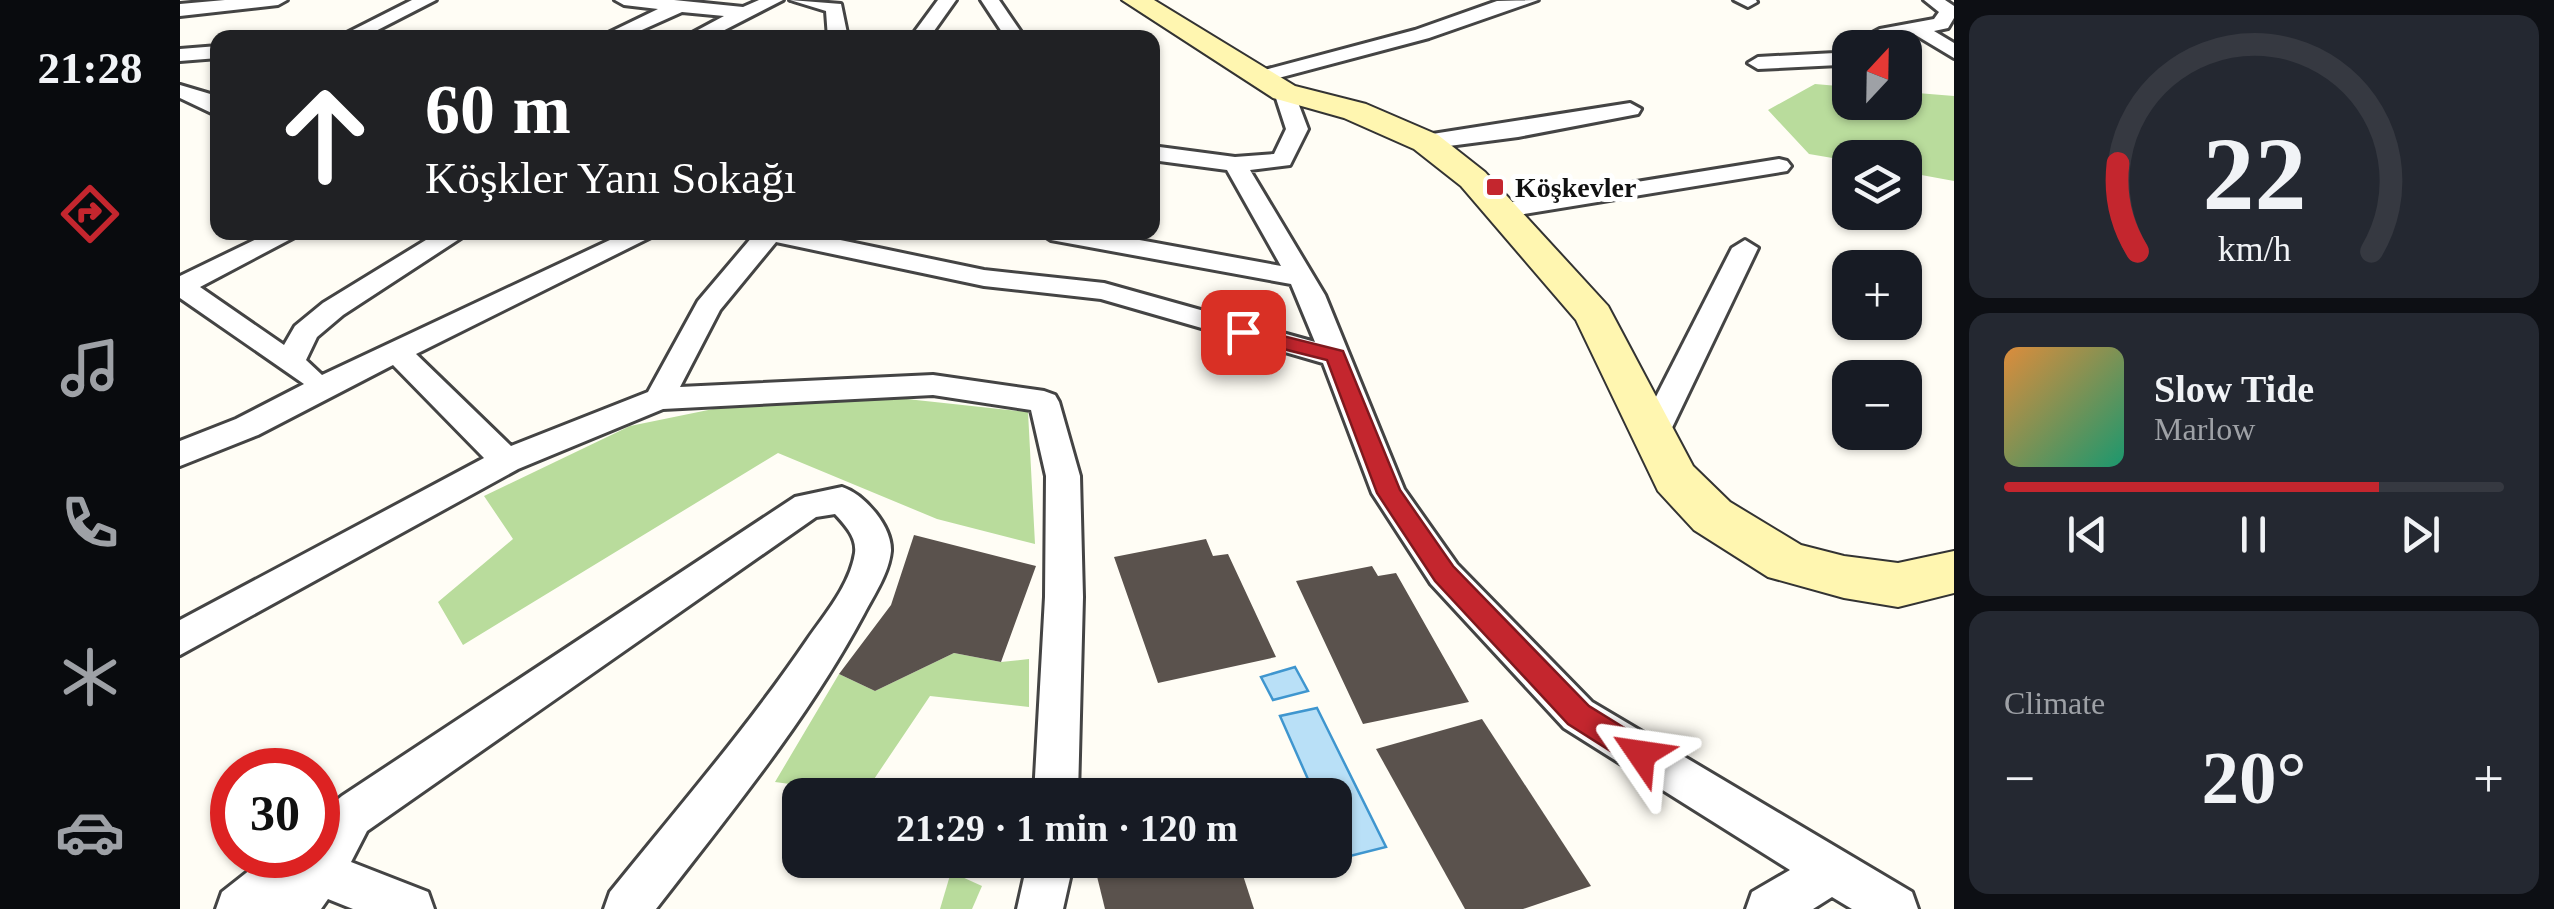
<!DOCTYPE html>
<html lang="en">
<head>
<meta charset="utf-8">
<style>
  :root { --surface:#171b24; --page:#242831; --text:#f1f3f6; --muted:#9ea1a6; --line:#363941; --accent:#c4262e }
  body { margin:0; font-family:Georgia,serif; background:var(--page); color:var(--text); height:100vh; display:flex; flex-direction:column; font-size:38px; white-space:nowrap }
  * { box-sizing:border-box; margin:0 }
  p { font-size:32px; color:var(--muted) }
  .icon { flex:none; width:55px; height:55px; fill:none; stroke:currentColor; stroke-width:2; stroke-linecap:round; stroke-linejoin:round }
  .map { position:relative; flex:1; overflow:hidden }
  .drawer { display:flex; flex-direction:column; gap:15px; padding:15px; background:#0d0f14; width:600px }
  .drawer>* { flex:none }
  .top-card { position:absolute; left:30px; top:30px; width:950px; height:210px; border-radius:20px; box-shadow:0 2px 8px #0004; background:#202124; color:#fff; overflow:hidden }
  .needle { width:65px; rotate:22deg }
  .fabs { position:absolute; left:1652px; top:30px; display:grid; gap:20px }
  .fabs a { display:grid; place-items:center; width:90px; height:90px; border-radius:20px; background:var(--surface); box-shadow:0 2px 8px #0004; font-size:50px }
  .speed { position:absolute; left:30px; top:748px; display:flex; gap:20px; font-size:50px; font-weight:700; text-align:center }
  .speed>* { display:grid; place-content:center; width:130px; height:130px; border-radius:50%; background:var(--surface); box-shadow:0 2px 8px #0004; line-height:1 }
  .speed .limit { border:15px solid #d22; background:#fff; color:#111 }
  .pin { position:absolute; display:grid; place-items:center; width:85px; height:85px; color:#fff; margin:-42px; border-radius:20px; box-shadow:0 5px 15px #0006 }
  .me { position:absolute; width:110px; margin:-55px; rotate:302deg; stroke-linejoin:round; filter:drop-shadow(0 0 8px #0008) }
  .turn { display:flex; align-items:center; gap:35px; height:210px; padding:0 50px; font-size:45px }
  .turn .icon { width:130px; height:130px; stroke-width:2.5 }
  .turn b { display:block; font-size:70px; line-height:85px }
  .big { font-size:75px; font-weight:700; line-height:1.1 }
  .drawer .widget { flex:1; display:flex; flex-direction:column; justify-content:center; gap:15px; min-width:0; padding:0 35px; border-radius:20px; background:var(--page) }
  .drawer .dial { align-items:center; gap:0 }
  .dial svg { height:260px; overflow:visible; fill:none; stroke:var(--line); stroke-width:7; stroke-linecap:round; text-anchor:middle }
  .dial text { fill:var(--text); stroke:none }
  .song { display:flex; align-items:center; gap:30px }
  .cover { width:120px; height:120px; border-radius:15px; background:linear-gradient(135deg,hsl(30 70% 55%),hsl(160 70% 35%)) }
  .played { height:10px; border-radius:5px; background:linear-gradient(90deg,var(--accent) 75%,var(--line) 75%) }
  .keys { display:flex; justify-content:space-around; direction:ltr }
  .heat { display:flex; justify-content:space-between; align-items:center; font-size:55px; direction:ltr }
  .trip { position:absolute; left:602px; top:778px; width:570px; height:100px; border-radius:20px; background:var(--surface); box-shadow:0 2px 8px #0004; font-weight:700; line-height:100px; text-align:center }
  main { display:flex; flex:1; min-height:0 }
  .tab-bar { display:flex; flex-direction:column; width:180px; justify-content:space-around; align-items:center; background:#090b0e; color:var(--muted) }
  .tab-bar .icon { width:70px; height:70px }
  .tab-bar .selected { color:var(--accent) }
  .tab-bar b { font-size:45px; color:var(--text) }
  .map>svg:first-child { display:block }
</style>
</head>
<body>
<main>
<nav class="tab-bar">
<b>21:28</b>
<svg class="icon selected" aria-label="directions" viewBox="0 0 24 24"><path d="M12 3l9 9-9 9-9-9zM9 14v-3h6M13 9l2 2-2 2"/></svg>
<svg class="icon" aria-label="music" viewBox="0 0 24 24"><path d="M9 18V5l10-2v13"/><circle cx="6" cy="18" r="3"/><circle cx="16" cy="16" r="3"/></svg>
<svg class="icon" aria-label="phone" viewBox="0 0 24 24"><path d="M5 4h4l2 5-3 2q2 4 5 5l2-3 5 2v4C11 20 4 13 5 4z"/></svg>
<svg class="icon" aria-label="climate" viewBox="0 0 24 24"><path d="M12 3v18M4 7l16 10M4 17L20 7"/></svg>
<svg class="icon" aria-label="car" viewBox="0 0 24 24"><path d="M5 17H2v-5l4-1 3-4h7l3 4 3 1v5h-3M9 17h6M6 11h13"/><circle cx="7" cy="17" r="2"/><circle cx="17" cy="17" r="2"/></svg>
</nav>
<div class="map">
<svg width="1774" height="909" viewBox="0 0 1774 909">
  <rect width="100%" height="100%" fill="#fffdf5"/>
  <g fill="#b9dc9c">
    <polygon points="1635,84 1670,87 1670,102 1725,102 1725,92 1774,96 1774,181 1725,172 1725,158 1670,158 1670,161 1629,154 1588,110"/>
    <polygon points="699,396 848,412 855,544 757,519 598,453 283,645 258,602 333,539 304,496 450,426 538,408"/>
    <polygon points="774,653 821,662 849,659 849,707 750,696 684,794 595,782 659,674 695,691"/>
    <polygon points="771,872 802,886 792,909 760,909"/>
  </g>
  <g fill="#b9e0f7" stroke="#3f96cf" stroke-width="2.5">
    <polygon points="1115,667 1128,691 1093,700 1081,677"/>
    <polygon points="1137,708 1206,847 1162,858 1155,842 1155,795 1135,795 1100,716"/>
  </g>
  <g fill="#5a524d">
    <polygon points="734,535 856,566 821,662 774,653 695,691 659,674 711,605"/>
    <polygon points="1026,539 1033,556 1048,554 1096,657 978,683 934,557"/>
    <polygon points="1192,566 1198,576 1216,573 1289,702 1183,724 1116,581"/>
    <polygon points="1302,719 1411,886 1343,909 1285,909 1196,749"/>
    <polygon points="913,860 1058,860 1074,909 925,909"/>
  </g>
  <g fill="none" stroke-linecap="round" stroke-linejoin="round">
    <defs>
      <g id="street">
        <polygon points="45,0 107,0 98,5 0,16 0,4"/>
        <polygon points="232,0 256,0 182,38 157,38"/>
        <polygon points="435,0 494,0 563,7 579,0 603,0 529,38 503,38 544,16 502,12 444,38 418,38 478,9 444,5"/>
        <polygon points="610,0 661,4 668,38 648,38 646,11"/>
        <polygon points="758,0 776,0 749,38 730,38"/>
        <polygon points="801,0 819,0 845,38 826,38"/>
        <polygon points="1358,0 1249,38 1087,81 1080,83 1070,77 1073,73 1235,30 1317,1"/>
        <polygon points="1554,0 1576,0 1577,2 1568,7"/>
        <polygon points="1744,0 1765,0 1774,6 1774,18 1768,28 1754,31 1774,43 1774,58 1734,34 1712,38 1695,48 1670,48 1670,61 1659,65 1578,69 1568,63 1578,57 1655,53 1700,29 1754,19 1759,12"/>
        <polygon points="38,46 38,58 0,61 0,49"/>
        <polygon points="0,85 37,96 38,116 0,98"/>
        <polygon points="1104,86 1114,92 1128,129 1110,165 1070,170 1145,295 1224,489 1277,564 1412,702 1732,892 1738,909 1672,909 1652,897 1633,909 1566,909 1572,892 1610,870 1384,728 1251,584 1192,493 1143,363 921,299 804,286 596,242 540,310 500,387 753,375 864,391 875,395 879,402 900,476 903,597 898,795 854,795 865,597 866,476 851,410 753,395 483,409 338,469 0,655 0,620 304,458 213,365 78,435 0,466 0,441 56,419 124,384 0,298 0,276 91,232 124,232 20,287 104,345 115,326 143,303 259,232 290,232 163,315 137,337 126,360 142,375 447,232 481,232 236,354 331,446 468,392 518,301 573,236 571,232 622,232 804,270 924,283 1135,342 1111,284 871,240 859,232 916,232 1101,266 1047,170 972,160 972,146 1055,157 1094,154 1106,129 1094,92"/>
        <polygon points="1450,103 1461,109 1458,114 1338,137 1246,149 1235,142 1246,135"/>
        <polygon points="1599,159 1607,161 1611,166 1607,171 1320,218 1308,211 1320,204"/>
        <polygon points="1565,240 1578,248 1489,434 1484,442 1473,445 1462,442 1457,434 1552,248"/>
        <path d="M662,487c22,7 50,39 49,64 -2,22 -17,44 -27,63 -56,105 -135,201 -208,295h-52l6,-17c67,-83 137,-164 197,-252 18,-26 43,-55 48,-87 2,-16 -10,-28 -20,-39l-19,3 -449,314 -16,31 77,30 6,17h-81l-25,-10 -7,10h-105l6,-17 47,-37h49v-39l24,-20 453,-299z"/>
        <polygon points="848,860 894,860 883,909 837,909"/>
      </g>
      <polygon id="secondary" points="942,0 974,0 1115,86 1186,104 1258,135 1305,172 1428,306 1513,466 1550,502 1621,545 1664,556 1718,563 1774,551 1774,593 1718,607 1664,598 1588,577 1514,530 1478,491 1396,320 1281,186 1234,149 1164,118 1093,98"/>
    </defs>
    <use href="#street" stroke="#444" stroke-width="6"/>
    <use href="#secondary" stroke="#333" stroke-width="4"/>
    <use href="#street" fill="#fff" fill-rule="evenodd"/>
    <use href="#secondary" fill="#fff6b0" fill-rule="evenodd"/>
  </g>
  <polygon fill="#c4262e" stroke="#7f191e" stroke-width="2.5" points="1063,326 1163,351 1220,490 1273,566 1409,706 1472,745 1476,754 1472,764 1461,768 1451,764 1388,724 1255,581 1197,493 1147,360 1056,337 1053,332"/>
  <rect fill="#c4262e" stroke="#fff" stroke-width="4" x="1305" y="177" width="20" height="20" rx="5"/>
  <g text-anchor="middle" dominant-baseline="central" stroke-width="10" stroke-linejoin="round" paint-order="stroke">
    <g font-size="28" font-weight="bold" fill="#111" stroke="#fff" text-anchor="start">
      <text x="1335" y="187">Köşkevler</text>
    </g>
  </g>
</svg>
<div class="fabs">
<a><svg class="needle" viewBox="-14 -14 28 28"><path d="M0-13l5 13h-10z" fill="#e53935"/><path d="M0 13l5-13h-10z" fill="#9ea1a6"/></svg></a>
<a><svg class="icon" aria-label="layers" viewBox="0 0 24 24"><path d="M12 4l9 5-9 5-9-5zM3 14l9 5 9-5"/></svg></a>
<a>+</a>
<a>−</a>
</div>
<div class="speed"><div class="limit">30</div></div>
<div class="pin" style="left:1063px;top:332px;background:#d93025"><svg class="icon" aria-label="arrive" viewBox="0 0 24 24"><path d="M6 21V4h12l-3 4 3 4H6"/></svg></div>
<svg class="me" style="left:1461px;top:754px" viewBox="-20 -20 40 40"><path d="M0-17L14 15 0 8-14 15z" fill="#c4262e" stroke="#fff" stroke-width="4"/></svg>
<div class="trip">21:29 · 1 min · 120 m</div>
<div class="top-card">
<div class="turn"><svg class="icon" aria-label="ahead" viewBox="0 0 24 24"><path d="M12 20V5M6 11l6-6 6 6"/></svg><div><b>60 m</b>Köşkler Yanı Sokağı</div></div>
</div>
</div>
<section class="drawer">
<div class="widget dial"><svg viewBox="0 0 100 80">
<path d="M14 69A42 42 0 1 1 86 69"/>
<path d="M14 69A42 42 0 0 1 8 42" stroke="#c4262e"/>
<text x="50" y="56" font-size="32" font-weight="700">22</text>
<text x="50" y="72" font-size="11">km/h</text>
</svg></div>
<div class="widget">
<div class="song"><i class="cover"></i><div><b>Slow Tide</b><p>Marlow</p></div></div>
<div class="played"></div>
<div class="keys"><svg class="icon" aria-label="previous" viewBox="0 0 24 24"><path d="M18 5L8 12l10 7zM5 5v14"/></svg><svg class="icon" aria-label="pause" viewBox="0 0 24 24"><path d="M8 5v14M16 5v14"/></svg><svg class="icon" aria-label="next" viewBox="0 0 24 24"><path d="M6 5l10 7-10 7zM19 5v14"/></svg></div>
</div>
<div class="widget"><p>Climate</p>
<div class="heat"><a>−</a><b class="big">20°</b><a>+</a></div>
</div>
</section>
</main>
</body>
</html>
